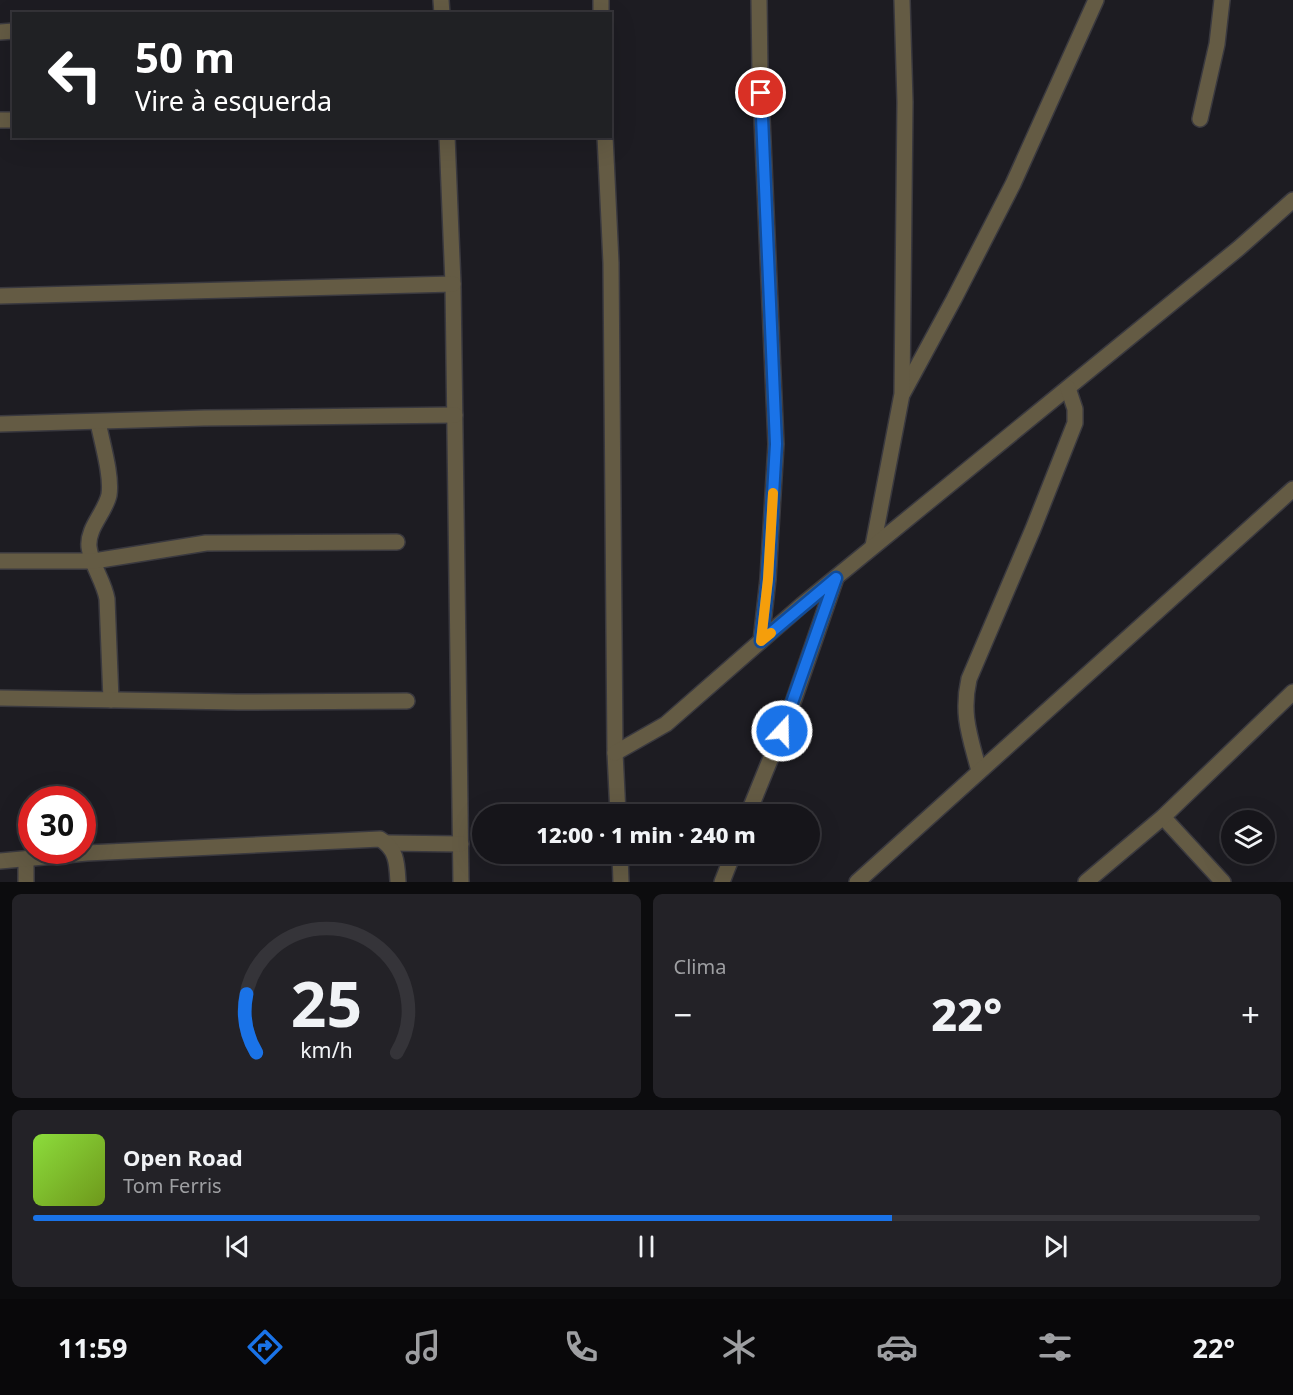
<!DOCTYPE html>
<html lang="pt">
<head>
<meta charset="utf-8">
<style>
  :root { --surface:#16151a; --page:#232227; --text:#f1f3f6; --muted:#9e9fa2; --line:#353439; --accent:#1a73e8 }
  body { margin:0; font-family:"Noto Sans",sans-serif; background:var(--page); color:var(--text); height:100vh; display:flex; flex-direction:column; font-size:22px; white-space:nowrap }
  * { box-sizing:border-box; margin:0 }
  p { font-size:20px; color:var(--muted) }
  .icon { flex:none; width:33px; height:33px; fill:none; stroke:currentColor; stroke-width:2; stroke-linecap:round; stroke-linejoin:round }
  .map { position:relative; height:882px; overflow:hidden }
  .sheet { display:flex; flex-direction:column; gap:12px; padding:12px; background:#0c0c0e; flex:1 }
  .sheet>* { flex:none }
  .guide { position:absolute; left:12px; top:12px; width:600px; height:126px; border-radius:0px; box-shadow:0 6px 24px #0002,0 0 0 2px var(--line); background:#202124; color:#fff; overflow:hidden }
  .buttons { position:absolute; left:1221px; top:810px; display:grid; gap:12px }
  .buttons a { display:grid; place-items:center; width:54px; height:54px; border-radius:50%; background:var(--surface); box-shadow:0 6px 24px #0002,0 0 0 2px var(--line); font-size:30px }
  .speed { position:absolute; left:18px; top:786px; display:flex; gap:12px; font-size:30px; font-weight:700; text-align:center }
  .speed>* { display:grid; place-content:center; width:78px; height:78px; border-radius:50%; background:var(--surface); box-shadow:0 6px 24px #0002,0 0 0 2px var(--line); line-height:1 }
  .speed .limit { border:9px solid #d22; background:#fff; color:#111 }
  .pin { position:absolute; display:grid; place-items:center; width:51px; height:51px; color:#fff; margin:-26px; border:3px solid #fff; border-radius:50%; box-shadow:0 2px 6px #0007 }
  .me { position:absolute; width:66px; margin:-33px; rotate:21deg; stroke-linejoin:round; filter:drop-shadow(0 0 4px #0008) }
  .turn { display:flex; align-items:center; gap:21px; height:126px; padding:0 24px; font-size:27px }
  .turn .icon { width:78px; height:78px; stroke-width:2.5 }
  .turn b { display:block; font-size:42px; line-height:51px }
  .big { font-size:45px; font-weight:800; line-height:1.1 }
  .sheet .card { flex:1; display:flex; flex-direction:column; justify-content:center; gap:9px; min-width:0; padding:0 21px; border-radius:9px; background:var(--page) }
  .sheet .dial { align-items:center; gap:0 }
  .dial svg { height:156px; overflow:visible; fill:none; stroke:var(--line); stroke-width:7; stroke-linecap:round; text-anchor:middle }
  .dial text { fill:var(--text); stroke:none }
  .song { display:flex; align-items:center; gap:18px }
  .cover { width:72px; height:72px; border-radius:9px; background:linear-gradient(135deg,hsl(90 70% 55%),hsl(80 70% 35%)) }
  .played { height:6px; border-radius:3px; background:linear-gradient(90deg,var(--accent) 70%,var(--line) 70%) }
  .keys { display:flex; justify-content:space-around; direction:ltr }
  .heat { display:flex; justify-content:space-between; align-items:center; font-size:33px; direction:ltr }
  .sheet .tiles { flex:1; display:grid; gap:12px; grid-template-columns:1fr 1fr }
  .card:last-child { grid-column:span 2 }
  .trip { position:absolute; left:472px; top:804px; width:348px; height:60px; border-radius:30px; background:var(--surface); box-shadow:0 6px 24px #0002,0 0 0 2px var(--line); font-weight:800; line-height:60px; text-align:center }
  .dock { display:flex; height:96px; justify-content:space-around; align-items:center; background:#09080a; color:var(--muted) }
  .dock .icon { width:42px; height:42px }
  .dock .selected { color:var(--accent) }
  .dock b { font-size:27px; color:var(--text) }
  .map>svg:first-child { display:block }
</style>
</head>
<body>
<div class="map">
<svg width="1293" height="882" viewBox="0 0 1293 882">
  <rect width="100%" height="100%" fill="#1d1c22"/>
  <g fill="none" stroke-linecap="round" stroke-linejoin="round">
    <defs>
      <g id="minor">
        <polyline points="441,0 442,14"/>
        <polyline points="601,0 601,14"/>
        <polyline points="759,0 760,72 776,444 768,579 761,641"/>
        <polyline points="0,32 14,31"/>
        <polyline points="1200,119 1217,44 1222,0"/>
        <polyline points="0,120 14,120"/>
        <polyline points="447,136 453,284 461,882"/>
        <polyline points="605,136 611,263 615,753 618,814"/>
        <polyline points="0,296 453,284"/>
        <polyline points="903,393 954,299 1013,184 1096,0"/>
        <path d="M98,422c4,21 14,53 11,73 -4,18 -22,33 -20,52 2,18 15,34 18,52l4,101"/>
        <polyline points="0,424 204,418 455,415"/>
        <polyline points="873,546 902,394 905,102 902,0"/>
        <polyline points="0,561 94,561 206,543 397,542"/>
        <polyline points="0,698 237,702 407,701"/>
        <polyline points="615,753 666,724 802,605 1239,248 1293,200"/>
        <path d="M979,771c-9,-35 -18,-56 -10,-92l64,-150 42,-106v-14l-7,-21"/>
        <polyline points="748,814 790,711 836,578"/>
        <polyline points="1163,817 1223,882"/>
        <polyline points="387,843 461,844"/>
        <polyline points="620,854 621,882"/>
        <polyline points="26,859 26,882"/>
        <path d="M0,861l87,-8 293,-14c17,10 17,25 18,43"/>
        <polyline points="722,882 733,854"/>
        <polyline points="857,882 1293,489"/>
        <polyline points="1086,882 1163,817 1293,692"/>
      </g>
    </defs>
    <use href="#minor" stroke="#3a393f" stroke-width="18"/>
    <use href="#minor" stroke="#645b44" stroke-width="15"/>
  </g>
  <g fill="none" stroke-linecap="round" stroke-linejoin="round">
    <defs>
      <polyline id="route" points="761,93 776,444 768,579 761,641 836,578 782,731"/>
    </defs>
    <use href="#route" stroke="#114b97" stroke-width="15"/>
    <use href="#route" stroke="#1a73e8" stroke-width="10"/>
    <polyline stroke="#f59e0b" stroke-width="10" points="771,633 761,641 768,579 773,493"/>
  </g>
</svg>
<div class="buttons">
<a><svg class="icon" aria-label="layers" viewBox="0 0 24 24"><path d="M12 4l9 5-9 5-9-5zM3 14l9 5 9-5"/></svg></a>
</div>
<div class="speed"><div class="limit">30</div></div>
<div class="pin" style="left:761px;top:93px;background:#d93025"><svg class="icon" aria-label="arrive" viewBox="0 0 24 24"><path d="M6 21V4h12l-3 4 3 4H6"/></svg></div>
<svg class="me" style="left:782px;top:731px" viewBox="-20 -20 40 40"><circle r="17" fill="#1a73e8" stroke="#fff" stroke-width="3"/><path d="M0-11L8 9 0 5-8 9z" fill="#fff"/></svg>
<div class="trip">12:00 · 1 min · 240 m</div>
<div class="guide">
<div class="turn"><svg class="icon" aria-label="left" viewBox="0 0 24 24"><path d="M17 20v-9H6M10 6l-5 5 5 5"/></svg><div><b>50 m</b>Vire à esquerda</div></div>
</div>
</div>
<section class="sheet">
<div class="tiles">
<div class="card dial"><svg viewBox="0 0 100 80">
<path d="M14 69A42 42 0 1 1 86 69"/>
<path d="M14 69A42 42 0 0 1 9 39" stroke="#1a73e8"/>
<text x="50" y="56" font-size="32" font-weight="700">25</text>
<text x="50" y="72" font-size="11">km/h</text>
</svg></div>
<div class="card"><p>Clima</p>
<div class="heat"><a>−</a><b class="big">22°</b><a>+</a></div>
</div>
<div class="card">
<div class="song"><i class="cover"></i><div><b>Open Road</b><p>Tom Ferris</p></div></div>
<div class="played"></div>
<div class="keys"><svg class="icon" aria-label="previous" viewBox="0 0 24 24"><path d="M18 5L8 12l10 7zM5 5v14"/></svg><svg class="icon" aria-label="pause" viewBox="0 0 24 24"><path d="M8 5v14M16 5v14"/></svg><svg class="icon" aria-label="next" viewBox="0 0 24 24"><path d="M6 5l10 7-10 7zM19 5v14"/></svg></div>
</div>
</div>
</section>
<nav class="dock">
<b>11:59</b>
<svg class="icon selected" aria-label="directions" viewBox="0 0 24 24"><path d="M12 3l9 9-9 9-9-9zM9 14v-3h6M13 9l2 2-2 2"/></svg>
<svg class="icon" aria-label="music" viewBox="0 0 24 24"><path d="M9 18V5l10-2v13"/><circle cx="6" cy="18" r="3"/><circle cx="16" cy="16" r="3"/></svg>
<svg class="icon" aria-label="phone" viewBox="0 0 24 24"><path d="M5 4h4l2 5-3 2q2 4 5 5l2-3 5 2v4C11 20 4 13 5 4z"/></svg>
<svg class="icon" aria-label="climate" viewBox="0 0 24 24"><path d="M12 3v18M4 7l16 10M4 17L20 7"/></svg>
<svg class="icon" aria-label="car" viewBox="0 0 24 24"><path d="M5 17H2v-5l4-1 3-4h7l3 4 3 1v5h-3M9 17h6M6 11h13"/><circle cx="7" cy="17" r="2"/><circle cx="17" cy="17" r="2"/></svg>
<svg class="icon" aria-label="filters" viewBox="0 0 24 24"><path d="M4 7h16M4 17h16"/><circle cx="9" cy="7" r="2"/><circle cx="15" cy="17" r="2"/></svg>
<b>22°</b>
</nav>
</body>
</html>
